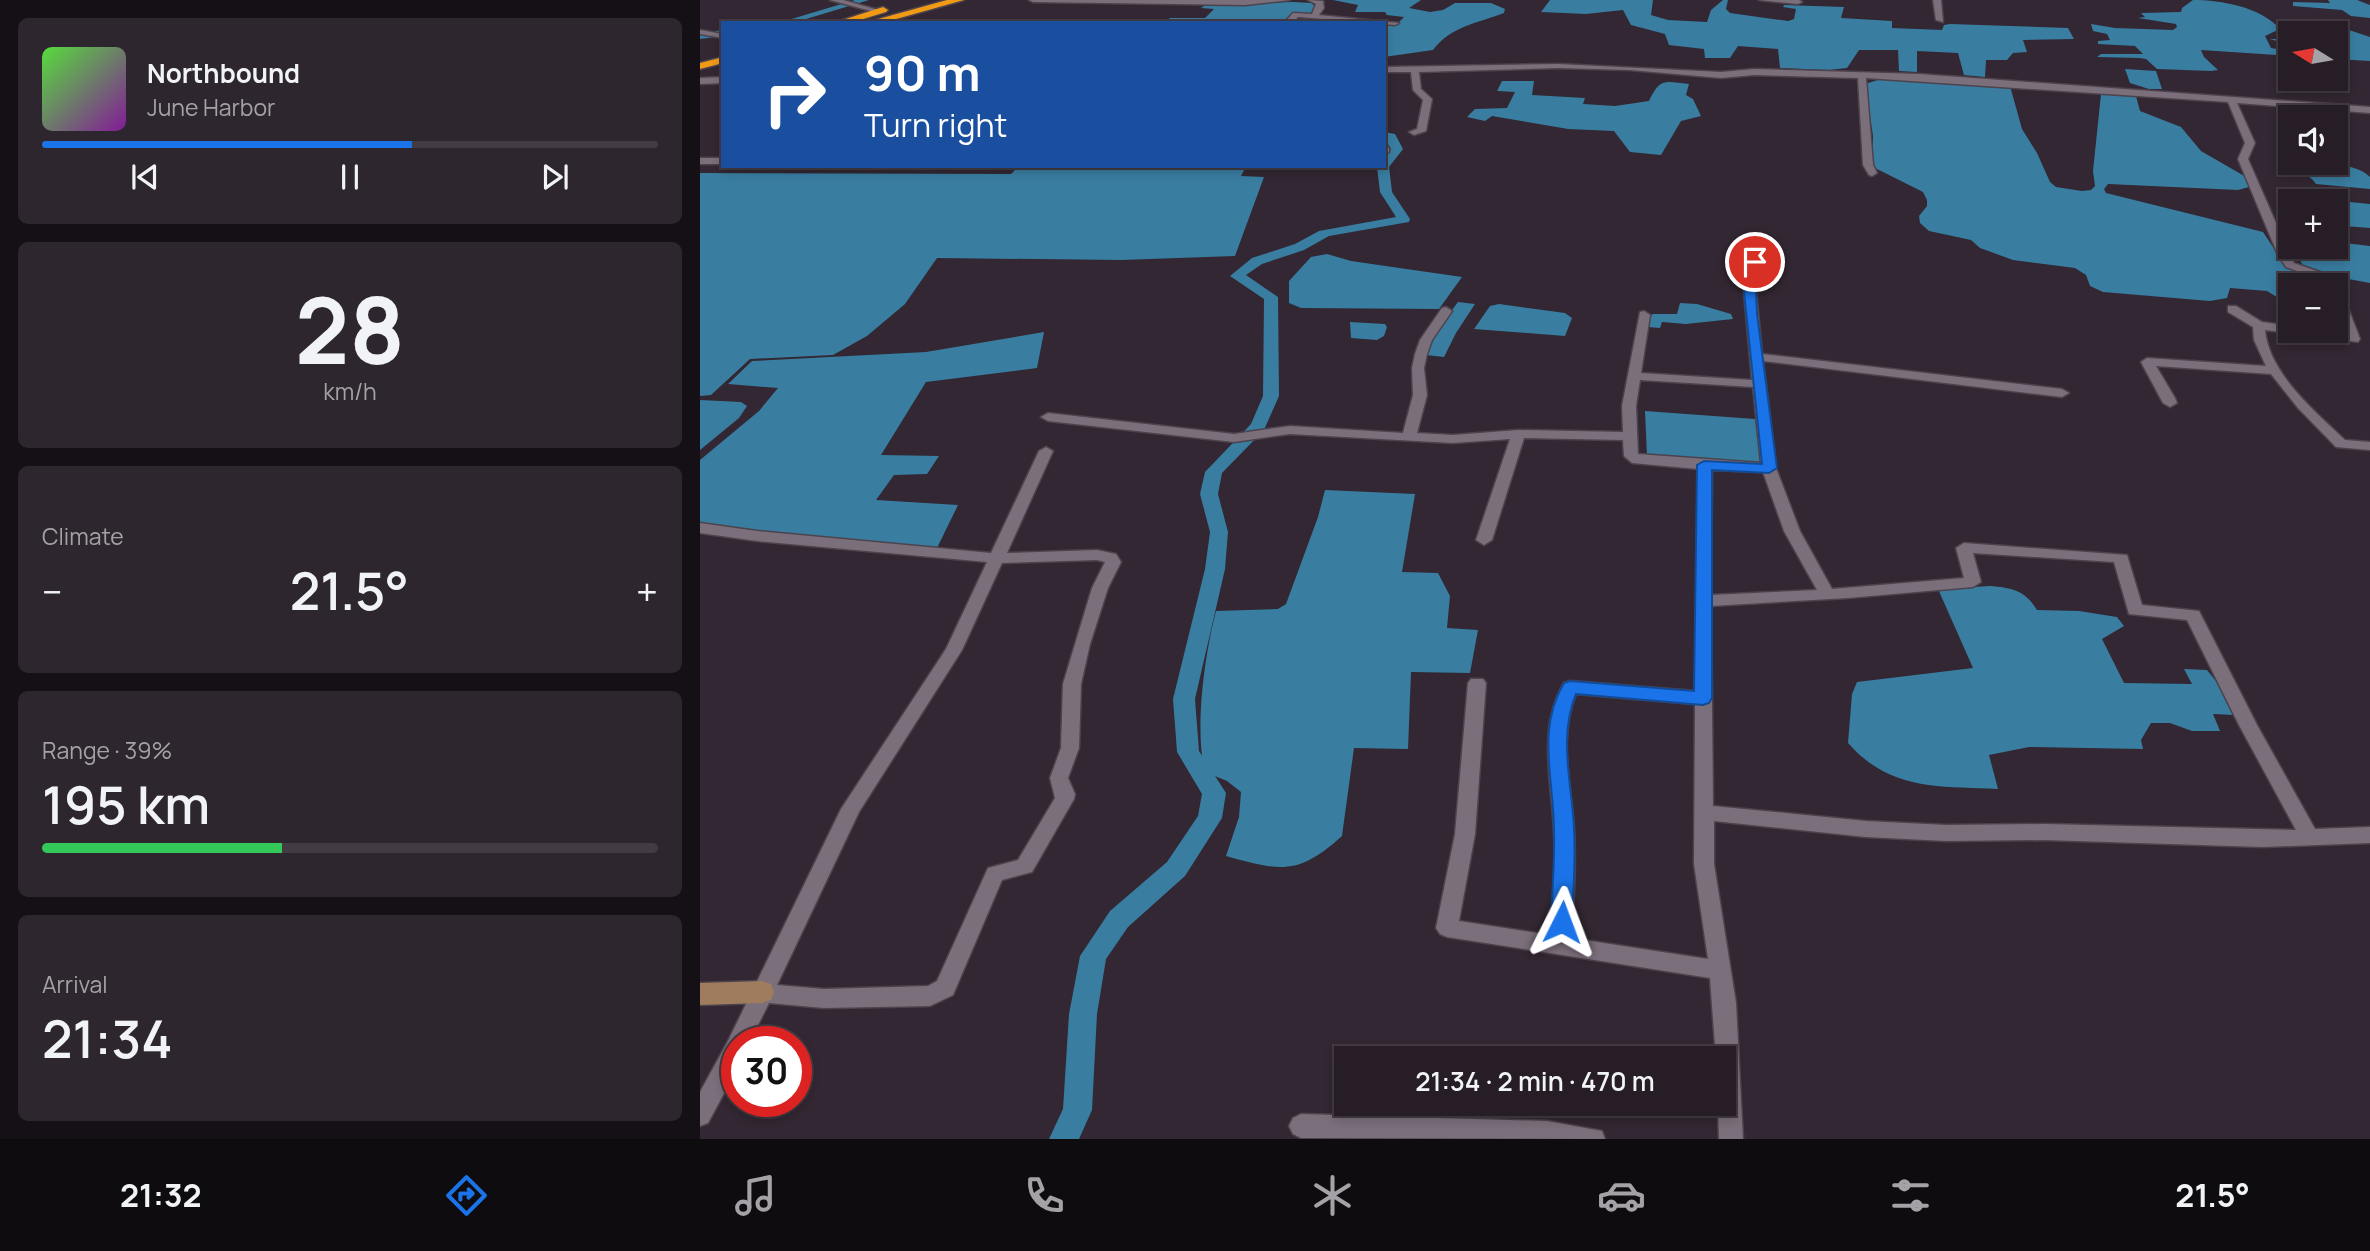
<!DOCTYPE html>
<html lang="en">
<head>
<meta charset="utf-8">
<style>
  :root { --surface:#261d26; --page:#2e262e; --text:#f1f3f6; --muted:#a4a2a7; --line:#423b43; --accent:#1a73e8 }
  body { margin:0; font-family:Manrope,sans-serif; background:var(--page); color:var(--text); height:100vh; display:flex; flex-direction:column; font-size:26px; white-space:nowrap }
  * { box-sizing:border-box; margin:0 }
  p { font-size:23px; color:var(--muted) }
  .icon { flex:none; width:38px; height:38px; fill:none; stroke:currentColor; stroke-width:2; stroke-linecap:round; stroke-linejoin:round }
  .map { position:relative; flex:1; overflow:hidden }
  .drawer { display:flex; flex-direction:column; gap:18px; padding:18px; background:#151015; width:700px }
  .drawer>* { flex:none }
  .guide { position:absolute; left:21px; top:21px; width:665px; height:147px; border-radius:0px; box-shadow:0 4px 10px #0003,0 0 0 2px var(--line); background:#1a4fa0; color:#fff; overflow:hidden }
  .needle { width:46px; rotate:281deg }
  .tools { position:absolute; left:1578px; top:21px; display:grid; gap:14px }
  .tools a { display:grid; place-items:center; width:70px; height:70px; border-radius:0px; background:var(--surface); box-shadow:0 4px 10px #0003,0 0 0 2px var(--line); font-size:35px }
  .speed { position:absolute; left:21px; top:1026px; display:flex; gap:14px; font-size:35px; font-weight:700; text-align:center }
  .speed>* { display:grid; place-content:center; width:91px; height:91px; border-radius:50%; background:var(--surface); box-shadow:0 4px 10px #0003,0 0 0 2px var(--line); line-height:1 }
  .speed .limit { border:10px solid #d22; background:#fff; color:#111 }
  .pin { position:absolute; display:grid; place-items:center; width:60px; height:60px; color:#fff; margin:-30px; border:4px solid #fff; border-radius:50%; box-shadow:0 2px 7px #0007 }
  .me { position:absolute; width:77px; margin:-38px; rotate:3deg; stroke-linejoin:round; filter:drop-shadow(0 0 5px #0008) }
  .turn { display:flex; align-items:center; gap:24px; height:147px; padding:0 28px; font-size:32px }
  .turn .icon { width:91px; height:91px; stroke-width:2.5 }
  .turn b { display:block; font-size:49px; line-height:60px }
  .big { font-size:52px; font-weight:600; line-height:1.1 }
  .drawer .widget { flex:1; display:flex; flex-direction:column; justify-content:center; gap:10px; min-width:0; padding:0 24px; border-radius:10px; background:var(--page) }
  .drawer .dial { align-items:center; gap:0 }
  .dial b { font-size:91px; line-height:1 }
  .song { display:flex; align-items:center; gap:21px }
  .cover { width:84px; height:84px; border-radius:10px; background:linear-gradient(135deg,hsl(110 70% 55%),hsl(290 70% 35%)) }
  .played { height:7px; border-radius:4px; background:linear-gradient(90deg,var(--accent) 60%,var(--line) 60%) }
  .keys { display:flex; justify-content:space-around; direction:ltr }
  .heat { display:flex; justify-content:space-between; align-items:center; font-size:38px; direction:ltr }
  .charge { height:10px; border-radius:5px; background:linear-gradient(90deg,#34c759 39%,var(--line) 0) }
  .trip { position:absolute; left:634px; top:1046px; width:402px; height:70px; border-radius:0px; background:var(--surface); box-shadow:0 4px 10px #0003,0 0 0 2px var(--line); font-weight:600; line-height:70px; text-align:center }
  .tabs { display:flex; height:112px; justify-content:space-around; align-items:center; background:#0f0c0f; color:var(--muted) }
  .tabs .icon { width:49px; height:49px }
  .tabs .on { color:var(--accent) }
  .tabs b { font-size:32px; color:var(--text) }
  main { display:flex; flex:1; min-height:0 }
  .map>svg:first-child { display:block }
</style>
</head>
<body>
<main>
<section class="drawer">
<div class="widget">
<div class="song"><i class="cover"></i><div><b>Northbound</b><p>June Harbor</p></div></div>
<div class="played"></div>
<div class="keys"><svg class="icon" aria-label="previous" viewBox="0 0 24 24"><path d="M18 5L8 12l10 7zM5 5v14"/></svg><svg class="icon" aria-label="pause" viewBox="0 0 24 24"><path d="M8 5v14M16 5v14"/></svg><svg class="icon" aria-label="next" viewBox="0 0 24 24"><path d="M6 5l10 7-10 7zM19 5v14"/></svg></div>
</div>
<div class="widget dial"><b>28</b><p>km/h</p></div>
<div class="widget"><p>Climate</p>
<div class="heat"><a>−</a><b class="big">21.5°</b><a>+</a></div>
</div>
<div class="widget"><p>Range · 39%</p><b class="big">195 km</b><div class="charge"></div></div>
<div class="widget"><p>Arrival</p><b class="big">21:34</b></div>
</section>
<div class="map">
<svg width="1670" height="1139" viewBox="0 0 1670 1139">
  <rect width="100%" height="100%" fill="#322732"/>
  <g fill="#397da1">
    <path d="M633,0h88l-12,8 21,4 13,-2 12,-7h36l14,6 -1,4c-26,10 -53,13 -71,37l-49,7v-34l13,1 7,-7 -17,-2 -2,-3h-30l3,-7z"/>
    <polygon points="850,0 953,0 951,15 968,20 1007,22 1011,10 1023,0 1028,0 1026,9 1030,13 1088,21 1094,19 1096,9 1083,7 1084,5 1144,7 1141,18 1192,21 1192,28 1242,30 1244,25 1250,24 1368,28 1374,39 1323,40 1327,52 1313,53 1307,60 1286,60 1285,77 1264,75 1258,53 1217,51 1217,72 1199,71 1198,50 1159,50 1147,68 1129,70 1080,68 1078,49 1038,46 1030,58 1005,58 1004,49 969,45 965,34 931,25 923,10 886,14 841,12"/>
    <path d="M1493,0c28,0 68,7 87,29l-15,7 6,12 18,3 -2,-7 -17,-5h21v17l-90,-6 3,7 14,13 -7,1 -54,-2 -11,-10 -7,-1 -42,-1 4,-3h42l-8,-8 -37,-2v-3l12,-1 -3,-6 -14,-3 -2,-7 24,4 58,2 4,-3 -1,-3 -38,-6 7,-1 -4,-4 40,-1 1,-4z"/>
    <polygon points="1628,0 1657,0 1670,5 1670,18 1651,16 1642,10 1593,6 1593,2 1630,3"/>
    <polygon points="594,2 611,3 616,7 610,14 595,13 583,22 464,23 470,18 505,18 514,9 501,8 507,4"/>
    <polygon points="1643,28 1670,37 1670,61 1636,59 1636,33 1617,33 1629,29"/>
    <polygon points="1425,69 1456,71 1462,89 1449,89 1430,83"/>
    <polygon points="1181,79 1310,86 1322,129 1337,153 1350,182 1356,187 1382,191 1391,190 1395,186 1393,171 1401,94 1412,91 1436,96 1440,111 1481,127 1501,151 1546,177 1549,187 1538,190 1408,184 1404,189 1406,193 1563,232 1583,262 1620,277 1628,285 1591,285 1591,323 1583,316 1580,299 1567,291 1530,288 1527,298 1510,301 1403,292 1390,286 1386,275 1375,268 1313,260 1280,248 1271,240 1229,231 1220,223 1219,216 1227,206 1227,200 1223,192 1173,167 1173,136 1165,84"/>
    <path d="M802,81h32l-2,14 53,3 -2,6 32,2 34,-5c11,-23 15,-20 40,-17l-3,11 7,4 8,17 -20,5 -20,34 -31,-3 -16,-21 -46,-2 -76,-13 -7,5 -18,-4 8,-8 32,-1 8,-16 -18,-1z"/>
    <path d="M1584,161c23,3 71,-1 86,16v12l-54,-5c-8,-12 -24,-15 -37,-18v-3z"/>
    <polygon points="319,166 546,166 541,176 564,177 535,256 421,260 237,258 205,304 167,336 133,355 50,359 11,395 0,396 0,173 311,174"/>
    <polygon points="1620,199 1670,204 1670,228 1644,226 1636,221 1636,201 1621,201"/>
    <polygon points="1636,242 1670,246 1670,283 1643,278 1603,265 1591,247 1636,247"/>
    <polygon points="627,254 651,261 762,277 739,309 601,308 589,303 589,281 611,257"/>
    <polygon points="758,302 775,304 756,333 744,357 726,355 737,330"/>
    <polygon points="980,303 997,304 1031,314 1033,319 986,324 962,322 960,328 948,327 948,317 953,314 977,314"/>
    <polygon points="799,304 865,313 872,318 865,336 774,329 790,306"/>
    <polygon points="650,322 685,324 687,327 684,336 677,340 651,338"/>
    <polygon points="344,332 337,368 226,382 181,455 239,456 227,474 194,475 176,500 258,505 237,548 0,525 0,460 59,411 78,388 28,384 52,361 226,352"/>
    <polygon points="0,400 41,402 47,406 39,418 0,450"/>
    <polygon points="945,411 1055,419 1062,464 947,456"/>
    <path d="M625,490l90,4 -13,78 36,1 12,23 -3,32 31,2 -8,43 -59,-1 -3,77 -54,-1 -12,88c-44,40 -62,35 -116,20l13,-39 2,-25 -14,-11 -22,-9c-11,-43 0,-119 11,-161l62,-2 8,-5 32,-87z"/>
    <path d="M1290,586c22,2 35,4 47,24l42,1 38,6 7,9 -22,13 22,44 68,1 -8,-15 23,1 17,21 10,24 -21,-1 7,17h-28l-22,-8h-19l-10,17 2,9 -114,-2 -40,8 9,34c-59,-3 -108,2 -150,-46l4,-49 5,-12 116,-14 -35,-79z"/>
  </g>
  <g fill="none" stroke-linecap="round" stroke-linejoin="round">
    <g fill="#397da1" fill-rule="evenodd">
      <polygon points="155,0 169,0 93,23 78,23"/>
      <polygon points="23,30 23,36 0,39 0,33"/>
      <polygon points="684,132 695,134 703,149 689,167 692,192 710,219 709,222 629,236 604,250 562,264 546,275 578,297 579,396 564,430 522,473 518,494 528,532 525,569 495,699 499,751 526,793 522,818 485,876 428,927 406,959 397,1014 392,1110 379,1139 349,1139 363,1109 369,1014 380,956 410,911 467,862 498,816 502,794 477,752 473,699 505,569 510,532 500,494 505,472 551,424 563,396 564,299 530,276 552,258 595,244 619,231 696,217 680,192 677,167 684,166 684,158 691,149 684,138"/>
    </g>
    <defs>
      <g id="street">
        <polygon points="130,0 143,0 182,11 178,13"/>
        <polygon points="329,0 590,0 545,5 333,2"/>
        <polygon points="608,0 623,1 624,8 619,15 699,23 695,25 598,17 593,23 584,23 593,13 612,14 616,4"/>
        <polygon points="1059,0 1099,0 1102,2 1098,4"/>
        <polygon points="1233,0 1241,0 1243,22 1236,20"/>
        <polygon points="0,30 23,34 23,38 0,34"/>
        <polygon points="858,64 1021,72 1054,69 1219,74 1670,107 1670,113 1537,103 1555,143 1548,159 1590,255 1594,263 1634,277 1639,285 1636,288 1636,285 1627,285 1625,281 1586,267 1578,255 1538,159 1545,143 1528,102 1166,78 1173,165 1177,173 1172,176 1169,175 1163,165 1158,78 1054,75 1021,78 930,70 858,68 719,72 721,89 732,99 726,131 714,135 709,132 717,129 723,100 713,90 711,72 684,72 684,67"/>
        <polygon points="23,77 23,83 0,84 0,78"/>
        <polygon points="684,145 689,148 689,152 684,155"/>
        <rect x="0" y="158" width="23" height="6"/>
        <path d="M1051,260l10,2 -5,30 6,62 300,35 7,4 -7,4 -299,-36 13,107 24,63 32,58 132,-11 -8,-30 8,-5 163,12 15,50 57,6 58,114 58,104 55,-2v16l-107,4 -218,-7 -99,1 -80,-4 -152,-16v43l22,139 7,136h-24l-1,-35h6v-45h-8l-6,-81 -263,-41 -7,-3 -4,-6 19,-94 13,-151 3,-4h12l3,4 -11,151 -16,87 91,14c3,-34 6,-69 4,-103 -2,-50 -17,-103 10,-149l6,-2 125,10 3,-222 -66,-6 -8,-7 -1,-16 -99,-2 -32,102 -8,5 -8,-5 34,-101 -57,4 -163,-9 -56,8 -186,-21 -7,-4 7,-4 186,21 56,-8 113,7 10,-38 -1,-27 3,-14 5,-14 22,-32 4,-1 6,4 -20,29 -5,14 -3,14 3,27 -10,38 36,2 65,-5 105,2 -1,-26 18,-94 4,-1 6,4 -9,58 111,7 -8,-88zM940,380l113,7 8,76 -123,-9 -2,-48zM1012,470l51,2 21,59 33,59 -106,5zM1273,553l141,9 15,52 58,6 52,105 57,105 -251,-6 -99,1 -80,-4 -153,-15 -2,-200 137,-8 125,-11 8,-5zM876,694l119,10 -1,160 14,95 -137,-21c3,-36 5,-73 3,-109 -3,-45 -16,-92 2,-135z"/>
        <path d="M1636,289l6,3 18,47 -2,3 -93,-12c4,43 49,81 80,110l25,2v8l-34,-3 -38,-39 -27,-34 -115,-8 19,32 2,5 -7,4 -7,-4 -22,-41 6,-4 119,8 -12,-26 -1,-13 -25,-15v-6h8l26,16 29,4v5l55,3 -10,-26z"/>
        <path d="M346,447l7,4 -46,102 90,-3 19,4 5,8 -13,26 -18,56 -9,40 -2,64 -11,30 7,16 -1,5 -42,73 -30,8 -49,115 -23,11 -106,2 -55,-5 -19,38h-13v28l-29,54 -8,3v-34l28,-51 113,-232 105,-160 41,-87 -230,-21 -57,-8v-10l57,8 234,22 48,-102zM397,560l8,2 -13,26 -29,96 -2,64 -11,30 5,20 -37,62 -30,8 -51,113 -9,5 -104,3 -47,-4 82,-173 103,-162 40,-87z"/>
        <polygon points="601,1114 847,1121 902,1131 905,1139 601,1138 593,1134 589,1126 593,1118"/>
      </g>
      <polygon id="secondary" points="62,981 71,984 74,992 71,1000 62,1003 0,1005 0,983"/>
      <g id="highway">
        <polygon points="247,0 264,0 182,23 164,23"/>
        <polygon points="183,7 188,10 186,12 150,23 133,23"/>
        <polygon points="23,57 23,63 0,69 0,63"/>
      </g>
    </defs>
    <use href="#street" stroke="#4c434c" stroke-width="3"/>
    <use href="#secondary" stroke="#4c434c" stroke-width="3"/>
    <use href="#highway" stroke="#4c434c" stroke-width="3"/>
    <use href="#street" fill="#7c6f7c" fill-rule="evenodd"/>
    <use href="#secondary" fill="#9f7c5d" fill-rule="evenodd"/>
    <use href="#highway" fill="#f09a16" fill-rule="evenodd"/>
  </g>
  <path fill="#1a73e8" stroke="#114b97" stroke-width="2" d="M1051,260l10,2 -5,30 1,22 20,154 -8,5 -57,-3v228l-3,5 -6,2 -127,-11c-18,44 -4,89 -2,135 2,31 -1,62 -2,93l-3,7 -7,2 -8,-2 -3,-7c1,-30 4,-61 3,-91 0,-51 -18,-102 10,-148l6,-2 124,10 3,-226 7,-4 58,3 -18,-172z"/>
</svg>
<div class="tools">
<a><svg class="needle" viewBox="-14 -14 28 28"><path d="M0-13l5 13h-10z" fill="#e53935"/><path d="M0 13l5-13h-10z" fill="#a4a2a7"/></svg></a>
<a><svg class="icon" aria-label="sound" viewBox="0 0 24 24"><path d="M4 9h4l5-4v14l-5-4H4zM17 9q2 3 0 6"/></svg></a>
<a>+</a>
<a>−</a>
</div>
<div class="speed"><div class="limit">30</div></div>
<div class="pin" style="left:1055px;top:262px;background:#d93025"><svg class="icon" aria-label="arrive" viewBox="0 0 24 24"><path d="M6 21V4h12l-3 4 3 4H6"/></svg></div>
<svg class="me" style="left:862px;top:922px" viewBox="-20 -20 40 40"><path d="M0-17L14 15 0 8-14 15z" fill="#1a73e8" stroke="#fff" stroke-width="4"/></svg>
<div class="trip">21:34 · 2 min · 470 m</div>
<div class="guide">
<div class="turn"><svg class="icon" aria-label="right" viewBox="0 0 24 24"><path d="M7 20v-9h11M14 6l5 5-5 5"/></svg><div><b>90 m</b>Turn right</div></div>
</div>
</div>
</main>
<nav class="tabs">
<b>21:32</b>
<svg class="icon on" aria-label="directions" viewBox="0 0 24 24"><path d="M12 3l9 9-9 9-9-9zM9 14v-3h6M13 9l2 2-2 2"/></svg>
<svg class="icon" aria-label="music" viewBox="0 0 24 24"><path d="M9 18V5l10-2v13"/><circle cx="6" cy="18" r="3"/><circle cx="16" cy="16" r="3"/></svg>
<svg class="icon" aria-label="phone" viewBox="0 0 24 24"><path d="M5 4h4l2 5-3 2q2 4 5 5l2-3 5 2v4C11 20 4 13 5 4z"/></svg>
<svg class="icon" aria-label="climate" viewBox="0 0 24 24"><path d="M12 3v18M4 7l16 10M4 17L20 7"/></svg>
<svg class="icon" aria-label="car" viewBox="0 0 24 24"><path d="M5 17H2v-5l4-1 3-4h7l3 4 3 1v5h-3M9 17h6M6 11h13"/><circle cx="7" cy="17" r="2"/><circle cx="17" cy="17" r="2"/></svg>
<svg class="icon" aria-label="filters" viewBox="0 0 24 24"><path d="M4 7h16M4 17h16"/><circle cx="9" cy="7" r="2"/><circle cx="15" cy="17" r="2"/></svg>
<b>21.5°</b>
</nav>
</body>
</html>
